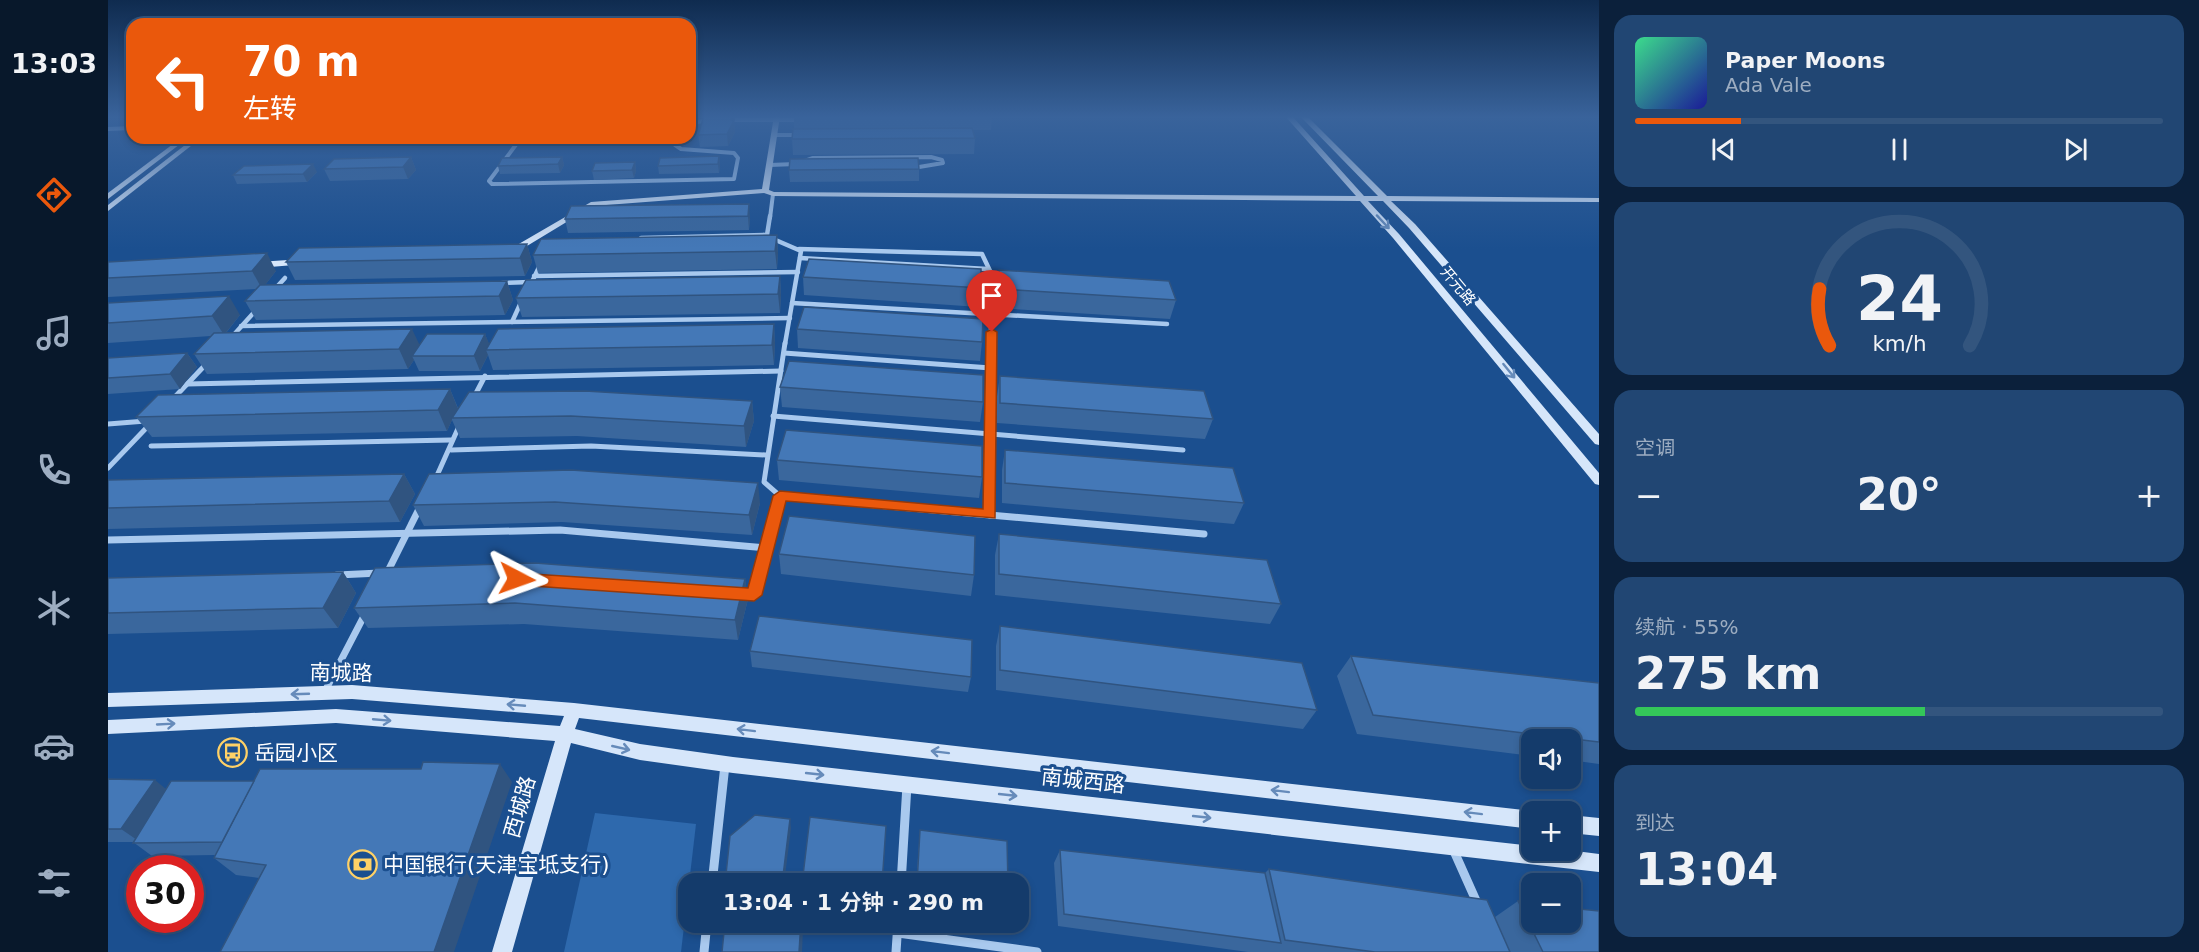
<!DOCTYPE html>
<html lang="zh">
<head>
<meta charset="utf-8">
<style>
  :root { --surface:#143b6b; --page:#214673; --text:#f1f3f6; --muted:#9dadc1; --line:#33557e; --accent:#ea580c }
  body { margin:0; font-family:"DejaVu Sans","Noto Sans SC",sans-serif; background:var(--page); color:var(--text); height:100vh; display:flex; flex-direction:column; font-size:22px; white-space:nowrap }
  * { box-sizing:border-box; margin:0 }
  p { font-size:20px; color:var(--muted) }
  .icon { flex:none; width:33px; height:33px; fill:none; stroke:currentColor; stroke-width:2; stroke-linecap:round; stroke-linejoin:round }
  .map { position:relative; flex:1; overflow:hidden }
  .panel { display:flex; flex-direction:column; gap:15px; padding:15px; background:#0b203b; width:600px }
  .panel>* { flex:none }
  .guide { position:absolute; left:18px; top:18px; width:570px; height:126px; border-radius:18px; box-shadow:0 3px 9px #0003,0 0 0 2px var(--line); background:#ea580c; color:#fff; overflow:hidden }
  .buttons { position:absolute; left:1413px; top:729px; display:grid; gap:12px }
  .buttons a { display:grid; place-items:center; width:60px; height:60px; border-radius:12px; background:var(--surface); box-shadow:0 3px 9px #0003,0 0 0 2px var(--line); font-size:30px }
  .speed { position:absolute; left:18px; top:855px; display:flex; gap:12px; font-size:30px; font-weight:700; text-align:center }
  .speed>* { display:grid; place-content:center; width:78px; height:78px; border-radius:50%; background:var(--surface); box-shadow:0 3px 9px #0003,0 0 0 2px var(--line); line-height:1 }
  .speed .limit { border:9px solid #d22; background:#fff; color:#111 }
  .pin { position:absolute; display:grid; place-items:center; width:51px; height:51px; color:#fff; margin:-62px -26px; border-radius:50% 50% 50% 0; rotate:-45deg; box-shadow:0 0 6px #0007 }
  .pin .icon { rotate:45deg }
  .me { position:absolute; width:66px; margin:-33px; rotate:94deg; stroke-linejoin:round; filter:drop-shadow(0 0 4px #0008) }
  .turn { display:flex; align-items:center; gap:21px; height:126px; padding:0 18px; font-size:27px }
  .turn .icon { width:78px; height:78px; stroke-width:2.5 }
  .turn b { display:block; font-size:42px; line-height:51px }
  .big { font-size:45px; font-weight:600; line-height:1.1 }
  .panel .tile { flex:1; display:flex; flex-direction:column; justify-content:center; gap:9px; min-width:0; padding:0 21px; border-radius:18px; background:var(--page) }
  .panel .dial { align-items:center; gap:0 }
  .dial svg { height:156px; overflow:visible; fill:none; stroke:var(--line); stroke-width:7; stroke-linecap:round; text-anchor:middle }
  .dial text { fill:var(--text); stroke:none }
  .song { display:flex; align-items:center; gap:18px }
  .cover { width:72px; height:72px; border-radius:9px; background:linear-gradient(135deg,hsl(150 70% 55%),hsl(240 70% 35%)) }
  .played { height:6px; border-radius:3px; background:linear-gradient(90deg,var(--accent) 20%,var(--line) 20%) }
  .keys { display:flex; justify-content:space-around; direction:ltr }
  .heat { display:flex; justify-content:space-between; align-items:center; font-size:33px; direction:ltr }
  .charge { height:9px; border-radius:4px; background:linear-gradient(90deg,#34c759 55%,var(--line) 0) }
  .trip { position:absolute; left:570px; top:873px; width:351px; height:60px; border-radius:18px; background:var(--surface); box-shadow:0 3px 9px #0003,0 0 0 2px var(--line); font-weight:600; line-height:60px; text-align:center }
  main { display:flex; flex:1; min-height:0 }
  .dock { display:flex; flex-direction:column; width:108px; justify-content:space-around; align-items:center; background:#08182b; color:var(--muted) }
  .dock .icon { width:42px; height:42px }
  .dock .selected { color:var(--accent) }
  .dock b { font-size:27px; color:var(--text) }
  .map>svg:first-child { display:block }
</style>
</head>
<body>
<main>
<nav class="dock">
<b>13:03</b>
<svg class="icon selected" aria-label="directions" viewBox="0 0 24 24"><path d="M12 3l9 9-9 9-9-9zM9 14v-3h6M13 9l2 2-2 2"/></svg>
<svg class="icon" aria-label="music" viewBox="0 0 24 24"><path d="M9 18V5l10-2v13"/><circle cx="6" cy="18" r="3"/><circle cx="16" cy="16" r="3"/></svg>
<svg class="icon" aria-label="phone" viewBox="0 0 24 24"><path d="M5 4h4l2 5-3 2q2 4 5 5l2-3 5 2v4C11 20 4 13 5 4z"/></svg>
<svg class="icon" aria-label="climate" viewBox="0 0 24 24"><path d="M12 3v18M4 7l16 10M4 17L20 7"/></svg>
<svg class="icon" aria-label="car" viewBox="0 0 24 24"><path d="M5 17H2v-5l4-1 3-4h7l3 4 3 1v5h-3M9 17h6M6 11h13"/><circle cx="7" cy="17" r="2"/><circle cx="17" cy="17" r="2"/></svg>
<svg class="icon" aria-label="filters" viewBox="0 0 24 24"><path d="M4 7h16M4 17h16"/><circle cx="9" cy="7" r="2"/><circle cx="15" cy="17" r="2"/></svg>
</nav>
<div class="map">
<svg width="1491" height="952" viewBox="0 0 1491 952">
  <rect width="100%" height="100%" fill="#1b4f8f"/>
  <polygon fill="#2e69ad" points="487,813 588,824 573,952 456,952"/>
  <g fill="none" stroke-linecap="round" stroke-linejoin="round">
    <g stroke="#a9c9ee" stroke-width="4">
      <polyline points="618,120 692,120"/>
      <polyline points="582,123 602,120"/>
      <polyline points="0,129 24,128"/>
      <polyline points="666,135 692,135"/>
      <polyline points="413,138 381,181 384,184 626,179 630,158 626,153 573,149 567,145 569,138"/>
      <polyline points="691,163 705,158 823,157 834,160 835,163 805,168"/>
      <polyline points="661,165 688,164"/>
      <polyline points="662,218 665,194"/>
    </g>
    <g stroke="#a9c9ee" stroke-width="4.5">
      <polyline points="656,235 693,251 677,344"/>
      <polyline points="533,238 659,235 662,216"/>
      <polyline points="691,249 874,254 883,273 883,344"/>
      <polyline points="692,258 879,269"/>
      <polyline points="426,276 690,272"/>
      <polyline points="394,283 423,282"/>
      <polyline points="422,286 433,263"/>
      <polyline points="166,290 177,278"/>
      <polyline points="684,303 1059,324"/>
      <polyline points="404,322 414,300"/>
      <polyline points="133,326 682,318"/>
      <polyline points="122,339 149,309"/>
    </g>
    <g stroke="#a9c9ee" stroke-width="5">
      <polyline points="677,343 656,482 672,496 751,503"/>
      <polyline points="676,353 883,368"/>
      <polyline points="79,384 673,371"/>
      <polyline points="365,399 377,376"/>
      <polyline points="64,400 100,362"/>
      <polyline points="665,416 1075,450"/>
      <polyline points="0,424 38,421"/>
      <polyline points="43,446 343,440"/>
      <polyline points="343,450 483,446 658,455"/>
      <polyline points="0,468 43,423"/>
      <polyline points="327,480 352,424"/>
      <polyline points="670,503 672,496"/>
      <polyline points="882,503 883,343"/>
    </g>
    <g stroke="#a9c9ee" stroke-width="7">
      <polyline points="735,502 1096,534"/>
      <polyline points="882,515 882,502"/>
      <polyline points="0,540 452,530 660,548"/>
      <polyline points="279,573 312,507"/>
      <polyline points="229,575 272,573"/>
      <polyline points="633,594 646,595 671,502"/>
      <polyline points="216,693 257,614"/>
    </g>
    <g stroke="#a9c9ee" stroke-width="9">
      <polyline points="1345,849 1370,905"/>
      <polyline points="604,884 617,765"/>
      <polyline points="793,884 799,785"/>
      <polyline points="790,933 929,952"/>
      <polyline points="596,952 599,922"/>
      <polyline points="788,952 790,922"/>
    </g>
    <g fill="#d6e6fa" fill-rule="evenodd">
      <polygon points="666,116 672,116 661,190 666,192 1248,196 1177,116 1184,116 1256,196 1270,196 1192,116 1199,116 1279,196 1491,198 1491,202 1283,201 1307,224 1491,434 1491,445 1487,444 1301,228 1275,201 1260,201 1291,234 1491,473 1491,485 1487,484 1285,238 1252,201 665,196 656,193 485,206 414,249 401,251 397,248 409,245 483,202 654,189"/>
      <polygon points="73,138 80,138 0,199 0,193"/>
      <polygon points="86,138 93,138 0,211 0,205"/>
      <polygon points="195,259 198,260 198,264 150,268 146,265 150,262"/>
      <polygon points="244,685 466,703 1424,811 1424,829 471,718 467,729 532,744 625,757 1424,846 1424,850 1460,850 1491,854 1491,872 625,773 532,760 463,743 404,952 384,952 447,741 228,723 0,734 0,720 228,709 452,726 456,716 244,699 0,707 0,693"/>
      <polygon points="1462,815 1491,818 1491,836 1462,833"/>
    </g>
  </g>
  <g fill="#3a679d">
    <polygon points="626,116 627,132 620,146 592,147 590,135"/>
    <polygon points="686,116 884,116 883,130 865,130 867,138 866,154 685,155 684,139 686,129"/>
    <polygon points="497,138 554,138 553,141 498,142"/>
    <polygon points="611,156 612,165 611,173 551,174 550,166"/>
    <polygon points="303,157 308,170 300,179 222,181 216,169"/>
    <polygon points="454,157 456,165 452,173 392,174 390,166"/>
    <polygon points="527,162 528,171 526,178 486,180 484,171"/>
    <polygon points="811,169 811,181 682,182 681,170"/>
    <polygon points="209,172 199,182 129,184 125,175"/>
    <polygon points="642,217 641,230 460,233 457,219"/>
    <polygon points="669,235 670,253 669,269 430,273 425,255"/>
    <polygon points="419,244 424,262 417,276 187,280 178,262"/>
    <polygon points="0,262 168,271 157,285 399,281 405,300 397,315 148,320 137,301 148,289 0,297"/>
    <polygon points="891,270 1068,300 1062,319 889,308 889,289"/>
    <polygon points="672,276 673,295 672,313 414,317 408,298"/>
    <polygon points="695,277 873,288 871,307 696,295"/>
    <polygon points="0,303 132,315 118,333 311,345 377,334 381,345 666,324 667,343 666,365 385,370 380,355 372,371 311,371 306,360 300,369 99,374 86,354 103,336 0,343"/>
    <polygon points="689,329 874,342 872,361 690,348"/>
    <polygon points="79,353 89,367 72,389 0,394 0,358"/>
    <polygon points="892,376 1105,419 1097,439 889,423 889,396"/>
    <polygon points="672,387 875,402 872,422 674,407"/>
    <polygon points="342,389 350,408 644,401 646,421 638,447 469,436 352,438 344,420 339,431 44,437 28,417"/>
    <polygon points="897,450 1136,503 1126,524 894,503 894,470"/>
    <polygon points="669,460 874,477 871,498 671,480"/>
    <polygon points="296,474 307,494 292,522 0,529 0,480"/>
    <polygon points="321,474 652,503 644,535 454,522 316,526 305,505"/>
    <polygon points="891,534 1173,604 1162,624 887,595 887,555"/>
    <polygon points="671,554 866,575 863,596 673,574"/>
    <polygon points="235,572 248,593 230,628 0,634 0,578"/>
    <polygon points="637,579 640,599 630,640 416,624 260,628 246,608"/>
    <polygon points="892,626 1209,710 1195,729 888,690 888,646"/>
    <polygon points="642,651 863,677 860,692 644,667"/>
    <polygon points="1243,656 1491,683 1491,764 1462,760 1462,740 1424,740 1424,756 1249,734 1229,676"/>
    <polygon points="0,779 58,789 404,782 151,878 128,875 106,858 107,855 44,856 25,842 0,842"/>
    <polygon points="812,830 900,884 808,884"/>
    <polygon points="952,850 1157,873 1161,869 1387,917 1410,901 1491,952 1140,952 950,926 946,863"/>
  </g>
  <g fill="#305480">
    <polygon points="624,116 626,116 627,132 620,146 619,134"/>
    <polygon points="611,156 612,165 611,173 610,164"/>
    <polygon points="303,157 308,170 300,179 295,167"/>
    <polygon points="454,157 456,165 452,173 450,164"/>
    <polygon points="527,162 528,171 526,178 524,170"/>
    <polygon points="205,164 209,172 199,182 195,174"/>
    <polygon points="641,204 642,217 641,230 640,216"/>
    <polygon points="669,235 670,253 669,269 667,251"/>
    <polygon points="419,244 424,262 417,276 412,258"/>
    <polygon points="159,253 168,271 154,289 144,271"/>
    <polygon points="672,276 673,295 672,313 670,294"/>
    <polygon points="399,281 405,300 397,315 391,296"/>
    <polygon points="121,296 132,315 116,335 104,316"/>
    <polygon points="666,324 667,343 666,365 664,345"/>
    <polygon points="304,329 313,348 304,356 306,360 300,369 291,349"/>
    <polygon points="377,334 383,348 378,350 380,355 372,371 366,356"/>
    <polygon points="79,353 89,367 72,389 62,374"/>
    <polygon points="342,389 350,409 344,418 344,420 339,431 330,410"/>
    <polygon points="644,401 646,421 638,447 636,426"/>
    <polygon points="296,474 307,494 292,522 281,501"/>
    <polygon points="650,483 652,503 644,535 641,515"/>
    <polygon points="235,572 248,593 230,628 215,608"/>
    <polygon points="637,579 640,599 630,640 627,620"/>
    <polygon points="392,764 404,782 346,952 326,952"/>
    <polygon points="47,780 64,794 32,842 13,829"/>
    <polygon points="682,819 683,828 676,884 674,884"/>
    <polygon points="693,922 694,922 695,930 694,952 691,952"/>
  </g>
  <g fill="#4478b7" stroke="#305480" stroke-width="1.5">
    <polygon points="596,116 624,116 623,120 626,120 619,134 590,135"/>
    <polygon points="864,128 867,138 684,139 685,129"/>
    <polygon points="611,156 610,164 550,166 552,158"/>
    <polygon points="303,157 295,167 216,169 226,159"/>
    <polygon points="454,157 450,164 390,166 394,158"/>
    <polygon points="810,158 811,169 681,170 682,159"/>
    <polygon points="527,162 524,170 484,171 487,163"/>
    <polygon points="205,164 195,174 125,175 136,166"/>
    <polygon points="641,204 640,216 457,219 463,206"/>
    <polygon points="669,235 667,251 425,255 433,239"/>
    <polygon points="419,244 412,258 178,262 191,248"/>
    <polygon points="159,253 144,271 0,278 0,262"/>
    <polygon points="701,259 873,269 873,288 695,277"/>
    <polygon points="891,270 1061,281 1068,300 891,289"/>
    <polygon points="672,276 670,294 408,298 418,280"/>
    <polygon points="399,281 391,296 137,301 152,285"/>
    <polygon points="121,296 104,316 0,323 0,303"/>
    <polygon points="696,307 875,319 874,342 689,329"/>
    <polygon points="666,324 664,345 378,350 390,329"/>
    <polygon points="304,329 291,349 86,354 106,333"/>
    <polygon points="319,334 377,334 366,356 304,356"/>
    <polygon points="79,353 62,374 0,378 0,358"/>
    <polygon points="681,361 875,375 875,402 672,387"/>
    <polygon points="892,376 1096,391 1105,419 892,403"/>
    <polygon points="342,389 330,410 28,417 50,395"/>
    <polygon points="477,391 644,401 636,426 463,416 344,418 361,392"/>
    <polygon points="678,430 874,446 874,477 669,460"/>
    <polygon points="897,450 1125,468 1136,503 897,483"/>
    <polygon points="463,470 650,483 641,515 447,502 305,505 321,474"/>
    <polygon points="296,474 281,501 0,508 0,480"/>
    <polygon points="681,516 867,536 866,575 671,554"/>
    <polygon points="891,534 1159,560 1173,604 891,574"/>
    <polygon points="427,563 637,579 627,620 407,603 246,608 267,568"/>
    <polygon points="235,572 215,608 0,613 0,578"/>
    <polygon points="651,616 864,640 863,677 642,651"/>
    <polygon points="892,626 1194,663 1209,710 892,670"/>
    <polygon points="1243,656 1491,683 1491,742 1265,715"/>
    <polygon points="315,762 392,764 326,952 112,952 158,865 106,858 152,769 313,769"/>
    <polygon points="0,779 47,780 13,829 0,829"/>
    <polygon points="63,781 146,781 114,842 25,843"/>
    <polygon points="647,815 682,819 674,884 617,884 622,836"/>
    <polygon points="702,817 778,826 774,884 694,884"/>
    <polygon points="812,830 899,841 900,884 809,884"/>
    <polygon points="952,850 1157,873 1173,943 956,914"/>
    <polygon points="1161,869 1379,900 1402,952 1267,952 1177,940"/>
    <polygon points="1410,901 1424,903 1424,922 1462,922 1462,908 1491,911 1491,952 1435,952"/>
    <polygon points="617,922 693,922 691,952 614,952"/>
  </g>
  <defs><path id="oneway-shaft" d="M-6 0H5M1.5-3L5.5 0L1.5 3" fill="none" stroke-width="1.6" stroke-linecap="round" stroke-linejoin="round" transform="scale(1.5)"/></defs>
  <g stroke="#668bba">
    <use href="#oneway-shaft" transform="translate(1275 222) rotate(47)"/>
    <use href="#oneway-shaft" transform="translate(1401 371) rotate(51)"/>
    <use href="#oneway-shaft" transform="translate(192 694) rotate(178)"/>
    <use href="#oneway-shaft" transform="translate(408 705) rotate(-175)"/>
    <use href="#oneway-shaft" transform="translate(274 720) rotate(5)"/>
    <use href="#oneway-shaft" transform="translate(58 724) rotate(-3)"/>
    <use href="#oneway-shaft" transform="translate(638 730) rotate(-173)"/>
    <use href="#oneway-shaft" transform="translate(513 748) rotate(13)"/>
    <use href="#oneway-shaft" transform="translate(832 752) rotate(-173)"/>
    <use href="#oneway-shaft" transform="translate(707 774) rotate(6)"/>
    <use href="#oneway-shaft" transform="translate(1172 791) rotate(-173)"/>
    <use href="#oneway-shaft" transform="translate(900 795) rotate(6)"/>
    <use href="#oneway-shaft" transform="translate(1365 813) rotate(-173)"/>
    <use href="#oneway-shaft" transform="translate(1094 817) rotate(6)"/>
  </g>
  <linearGradient id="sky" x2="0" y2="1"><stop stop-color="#0f2b4f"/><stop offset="0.47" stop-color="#39639b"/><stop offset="1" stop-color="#39639b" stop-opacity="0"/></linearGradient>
  <rect width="1491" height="249" fill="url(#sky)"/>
  <polygon fill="#ea580c" stroke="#983908" stroke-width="1.5" points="884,329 889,332 887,518 678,501 654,595 646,601 409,585 401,579 409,573 640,588 665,496 672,491 875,509 878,332"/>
  <defs>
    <symbol id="bus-ring" viewBox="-11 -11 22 22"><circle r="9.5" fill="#1b4f8f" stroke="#ffd166" stroke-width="1.5"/><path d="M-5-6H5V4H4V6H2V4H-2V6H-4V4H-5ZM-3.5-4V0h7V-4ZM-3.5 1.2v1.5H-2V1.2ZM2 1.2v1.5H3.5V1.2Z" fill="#ffd166"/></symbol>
    <symbol id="bank-ring" viewBox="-11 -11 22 22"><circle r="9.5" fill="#1b4f8f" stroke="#ffd166" stroke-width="1.5"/><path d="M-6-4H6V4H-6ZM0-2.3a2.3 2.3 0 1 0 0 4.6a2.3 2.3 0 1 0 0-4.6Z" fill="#ffd166"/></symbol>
  </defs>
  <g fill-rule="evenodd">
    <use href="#bus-ring" x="108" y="736" width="33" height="33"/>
    <use href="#bank-ring" x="238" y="848" width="33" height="33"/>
  </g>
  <g text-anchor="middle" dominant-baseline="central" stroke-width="6" stroke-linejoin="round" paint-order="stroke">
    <g font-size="15" fill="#fff" stroke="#1b4f8f">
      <text transform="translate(1350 286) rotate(50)">开元路</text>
    </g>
    <g font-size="21" fill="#fff" stroke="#1b4f8f">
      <text transform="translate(233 673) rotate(1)">南城路</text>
      <text transform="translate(975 781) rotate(6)">南城西路</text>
      <text transform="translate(412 807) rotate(-74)">西城路</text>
    </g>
    <g font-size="21" fill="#fff" stroke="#1b4f8f" text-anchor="start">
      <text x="146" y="753">岳园小区</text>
      <text x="275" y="865">中国银行(天津宝坻支行)</text>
    </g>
  </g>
</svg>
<div class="buttons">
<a><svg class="icon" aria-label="sound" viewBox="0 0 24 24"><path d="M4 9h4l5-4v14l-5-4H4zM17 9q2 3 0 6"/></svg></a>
<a>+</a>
<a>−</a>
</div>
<div class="speed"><div class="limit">30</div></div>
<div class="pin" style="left:884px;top:332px;background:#d93025"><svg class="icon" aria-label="arrive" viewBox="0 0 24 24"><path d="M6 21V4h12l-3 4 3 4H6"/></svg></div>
<svg class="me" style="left:409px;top:579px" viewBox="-20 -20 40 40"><path d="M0-17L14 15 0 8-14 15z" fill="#ea580c" stroke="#fff" stroke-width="4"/></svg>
<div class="trip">13:04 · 1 分钟 · 290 m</div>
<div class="guide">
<div class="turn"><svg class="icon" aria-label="left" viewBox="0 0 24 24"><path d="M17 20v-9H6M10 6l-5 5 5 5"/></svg><div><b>70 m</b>左转</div></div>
</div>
</div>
<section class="panel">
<div class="tile">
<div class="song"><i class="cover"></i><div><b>Paper Moons</b><p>Ada Vale</p></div></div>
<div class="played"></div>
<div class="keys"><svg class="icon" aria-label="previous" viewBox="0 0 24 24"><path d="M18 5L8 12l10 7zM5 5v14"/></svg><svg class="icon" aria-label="pause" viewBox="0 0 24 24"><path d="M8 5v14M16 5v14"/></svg><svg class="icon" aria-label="next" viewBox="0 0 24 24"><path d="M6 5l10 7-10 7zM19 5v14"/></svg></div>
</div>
<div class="tile dial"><svg viewBox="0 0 100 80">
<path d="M14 69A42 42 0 1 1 86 69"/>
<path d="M14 69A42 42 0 0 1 9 40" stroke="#ea580c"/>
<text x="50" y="56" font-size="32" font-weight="700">24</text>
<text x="50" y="72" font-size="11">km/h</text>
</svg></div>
<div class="tile"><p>空调</p>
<div class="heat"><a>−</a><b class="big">20°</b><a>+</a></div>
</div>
<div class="tile"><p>续航 · 55%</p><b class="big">275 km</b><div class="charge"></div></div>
<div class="tile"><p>到达</p><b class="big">13:04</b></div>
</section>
</main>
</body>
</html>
